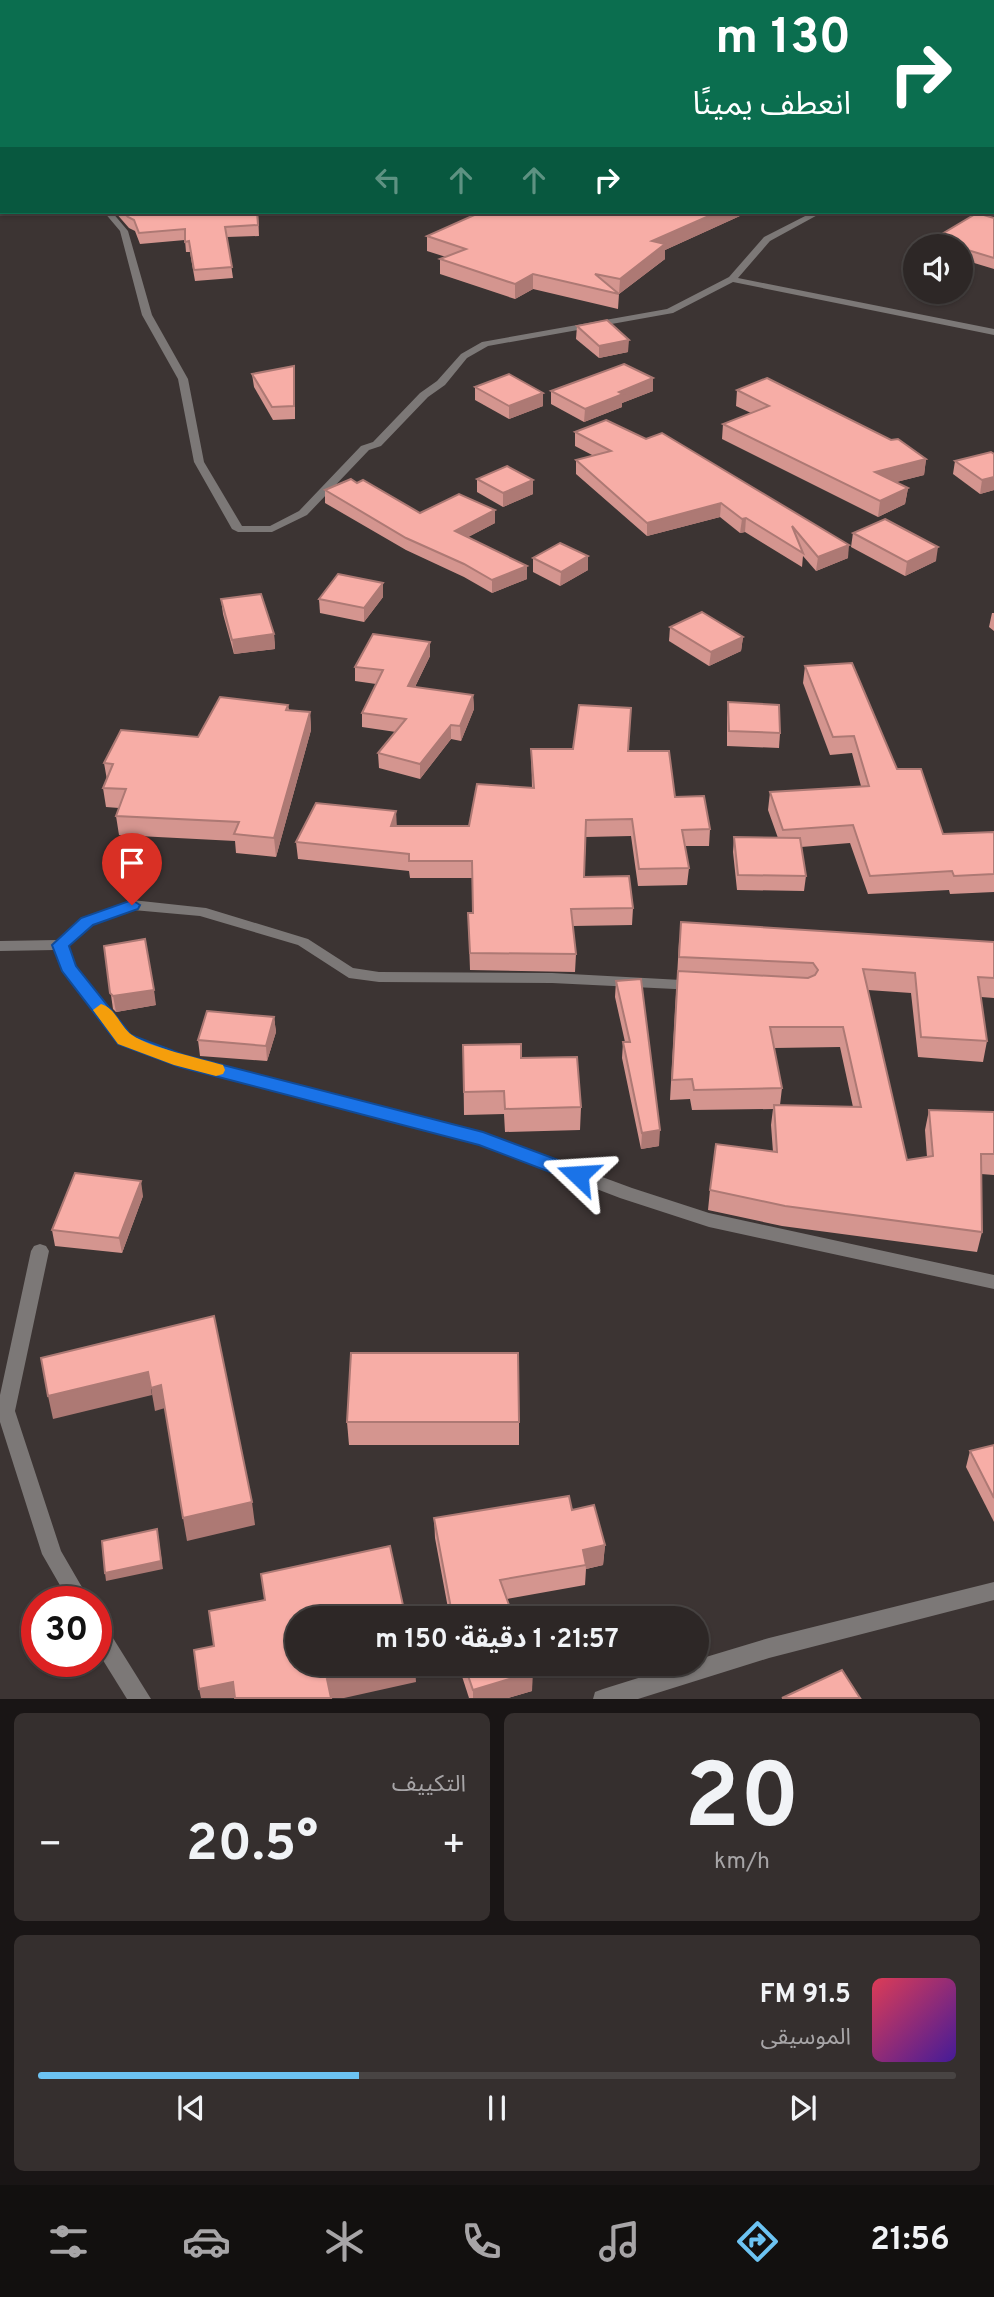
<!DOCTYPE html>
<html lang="ar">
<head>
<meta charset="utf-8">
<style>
  :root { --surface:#2d2726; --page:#352f2e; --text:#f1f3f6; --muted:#a7a5a7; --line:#484443; --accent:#6cc3f2 }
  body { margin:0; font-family:Overpass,"Noto Sans Arabic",sans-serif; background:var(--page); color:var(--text); direction:rtl; height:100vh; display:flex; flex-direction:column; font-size:26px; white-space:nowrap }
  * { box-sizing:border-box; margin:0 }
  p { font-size:23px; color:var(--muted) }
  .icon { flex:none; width:38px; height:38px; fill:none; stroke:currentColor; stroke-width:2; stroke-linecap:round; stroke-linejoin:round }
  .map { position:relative; height:1699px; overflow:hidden; direction:ltr }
  .details { display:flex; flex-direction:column; gap:14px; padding:14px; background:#191515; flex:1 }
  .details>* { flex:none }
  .hud { position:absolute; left:0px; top:0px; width:994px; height:214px; box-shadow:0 2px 5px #0004,0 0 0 2px var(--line); direction:rtl; background:#0b6e4f; color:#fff; overflow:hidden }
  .tools { position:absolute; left:903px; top:234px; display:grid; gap:14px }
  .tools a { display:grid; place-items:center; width:70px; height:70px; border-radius:50%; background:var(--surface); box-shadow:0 2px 5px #0004,0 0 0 2px var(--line); font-size:35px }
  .speed { position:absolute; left:21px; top:1586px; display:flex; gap:14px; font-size:35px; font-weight:700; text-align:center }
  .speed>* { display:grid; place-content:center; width:91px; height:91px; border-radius:50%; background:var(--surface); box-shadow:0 2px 5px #0004,0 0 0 2px var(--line); line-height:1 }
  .speed .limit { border:10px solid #d22; background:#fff; color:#111 }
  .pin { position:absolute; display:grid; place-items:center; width:60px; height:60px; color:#fff; margin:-72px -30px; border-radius:50% 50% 50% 0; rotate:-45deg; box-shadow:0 0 7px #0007 }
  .pin .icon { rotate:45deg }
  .me { position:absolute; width:77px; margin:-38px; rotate:290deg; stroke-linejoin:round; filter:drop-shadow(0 0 5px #0008) }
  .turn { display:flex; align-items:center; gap:24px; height:147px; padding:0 28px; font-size:32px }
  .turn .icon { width:91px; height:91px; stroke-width:2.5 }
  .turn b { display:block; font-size:49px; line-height:60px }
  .lanes { display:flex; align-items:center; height:66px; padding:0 28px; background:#0003; justify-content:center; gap:35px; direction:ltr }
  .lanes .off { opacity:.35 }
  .big { font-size:52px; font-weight:700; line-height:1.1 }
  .details .tile { flex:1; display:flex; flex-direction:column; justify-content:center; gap:10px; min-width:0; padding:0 24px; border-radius:10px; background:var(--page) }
  .details .dial { align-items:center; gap:0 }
  .dial b { font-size:91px; line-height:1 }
  .song { display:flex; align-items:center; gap:21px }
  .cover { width:84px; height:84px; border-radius:10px; background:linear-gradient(135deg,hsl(350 70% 55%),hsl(260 70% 35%)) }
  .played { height:7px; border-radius:4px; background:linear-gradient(90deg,var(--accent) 35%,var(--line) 35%) }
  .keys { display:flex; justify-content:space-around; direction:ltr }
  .heat { display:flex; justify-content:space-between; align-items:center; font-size:38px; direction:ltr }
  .details .tiles { flex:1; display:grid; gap:14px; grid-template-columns:1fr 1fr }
  .tile:last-child { grid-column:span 2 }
  .trip { position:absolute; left:285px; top:1606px; width:424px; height:70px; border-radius:35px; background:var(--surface); box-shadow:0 2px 5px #0004,0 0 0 2px var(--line); font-weight:700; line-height:70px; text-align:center; direction:rtl }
  .dock { display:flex; height:112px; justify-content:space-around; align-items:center; background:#12100f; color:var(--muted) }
  .dock .icon { width:49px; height:49px }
  .dock .on { color:var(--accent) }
  .dock b { font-size:32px; color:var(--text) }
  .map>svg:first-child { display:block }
</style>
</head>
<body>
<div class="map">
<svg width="994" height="1699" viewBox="0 0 994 1699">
  <rect width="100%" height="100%" fill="#3c3433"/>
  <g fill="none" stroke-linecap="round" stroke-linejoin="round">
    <g fill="#7c7877" fill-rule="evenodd">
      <polygon points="36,0 42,0 43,2 37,2"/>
      <polygon points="104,212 112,212 128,231 152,315 188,379 204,462 242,526 270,526 299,511 361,446 373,442 420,393 437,381 461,354 482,342 667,309 729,277 764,237 813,212 823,212 770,241 738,278 994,329 994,335 733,282 673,313 488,346 467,358 445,385 428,397 381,446 369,450 307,515 272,532 238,532 232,529 194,462 178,379 142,315 120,231"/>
      <polygon points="132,900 206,908 308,939 353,968 379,972 552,973 700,981 703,985 700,989 695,990 552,983 379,982 349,978 298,945 200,916 133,910 92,925 69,946 75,966 131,1035 184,1055 483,1133 632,1188 709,1213 994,1275 994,1289 709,1227 620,1198 479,1144 174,1064 119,1043 63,971 55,950 0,951 0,941 57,940 82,919"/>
      <polygon points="40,1244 46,1246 49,1251 15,1411 61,1551 90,1601 69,1601 42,1554 0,1422 0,1395 31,1251 34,1246"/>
      <polygon points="994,1582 994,1600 769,1658 638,1699 593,1699 595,1692 603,1689 683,1664 696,1664 696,1660 769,1638"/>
      <polygon points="96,1619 103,1622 151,1699 127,1699 96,1649"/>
    </g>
    <g fill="#7c7877" fill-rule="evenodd">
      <polygon points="945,0 957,2 947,2"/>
      <rect x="992" y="12" width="2" height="5"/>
    </g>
  </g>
  <g fill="#d4958f" fill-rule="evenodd">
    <rect x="992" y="17" width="2" height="137"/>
    <polygon points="115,212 258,212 259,236 227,237 233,278 195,281 190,252 186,252 185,240 140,244 135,231 129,228"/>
    <polygon points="481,212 742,212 742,215 665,250 665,259 619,294 618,309 533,289 515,299 440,274 440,259 446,257 427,251 427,236"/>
    <polygon points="994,218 994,269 961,259 961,247 931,247 932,240"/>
    <polygon points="577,326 628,352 599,358 576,339"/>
    <polygon points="252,374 295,379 295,419 273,420 254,387"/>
    <polygon points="475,387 543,393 543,406 509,419 475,400"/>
    <polygon points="737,390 926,459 924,475 896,482 908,488 905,504 878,517 722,439 723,424 751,413 736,406"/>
    <polygon points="551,391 653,391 622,403 622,407 584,422 551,404"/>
    <polygon points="606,420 848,558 816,571 803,556 802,567 745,532 740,533 720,517 647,536 576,474 576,460 594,456 575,446 575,432"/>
    <polygon points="994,454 994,490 980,494 953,474 955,461"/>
    <polygon points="477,479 533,480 533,494 503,507 477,492"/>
    <polygon points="325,490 420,513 495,523 468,537 527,566 527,579 492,593 464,577 406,550 325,503"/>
    <polygon points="853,533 936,561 905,576 851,547"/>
    <polygon points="588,556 588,570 560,586 533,572 533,558"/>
    <polygon points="383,597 364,622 320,613 319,599"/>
    <polygon points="221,599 274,634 275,649 234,654 223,614"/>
    <polygon points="992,613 994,613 994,631 989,627"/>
    <polygon points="670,627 743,637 741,651 709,666 669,641"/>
    <polygon points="430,642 430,656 415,687 473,695 474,709 461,741 451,739 420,779 379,768 378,753 396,732 362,727 362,713 376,684 355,681 355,667"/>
    <polygon points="805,666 897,769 943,834 994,832 994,892 950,894 949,890 868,894 850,843 801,847 806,876 804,891 737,890 733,852 734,837 778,838 768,810 770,792 861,786 852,753 830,755 803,683"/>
    <polygon points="728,702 780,733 779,748 727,746 727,717"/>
    <polygon points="288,705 289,710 310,712 311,730 276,857 236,853 235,841 119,835 116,816 119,808 106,807 103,788 107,780 104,763 198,737"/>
    <polygon points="531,749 628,751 710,829 709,846 685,846 689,868 687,885 638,886 631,836 586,837 584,877 633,908 632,925 573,926 576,954 575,972 470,970 468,913 473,913 472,878 410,878 409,871 298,859 296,842 396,811 396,826 469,826 532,788"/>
    <path d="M679,942h315v56l-13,-1 6,44 -4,21 -65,-5 -7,-64 -43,-3 39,170 20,-3 -2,-27 4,-20 65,2v63l-13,-1 1,58 -5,20 -195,-26 -74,-16 2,-20 63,-38 -2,-27 2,-16 -81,1 -2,-11 -20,1zM840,1047l13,60 -73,-2 2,-17 -8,-40z"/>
    <polygon points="104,946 156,1005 116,1012 113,1009"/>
    <polygon points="616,981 659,1146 641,1149 622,1058 623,1042 625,1042 615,997"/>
    <polygon points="274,1017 276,1032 267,1061 200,1056 198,1040"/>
    <polygon points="463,1045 521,1058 581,1107 580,1130 505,1132 504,1114 464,1115"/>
    <polygon points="143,1196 122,1253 55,1246 52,1230"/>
    <polygon points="347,1422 519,1422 519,1445 349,1445"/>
    <polygon points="994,1445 994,1522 966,1467 970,1451"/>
    <polygon points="572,1510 605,1545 603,1565 586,1569 585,1585 507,1599 514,1619 450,1619 435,1538 434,1518"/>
    <polygon points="458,1664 530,1664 532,1691 508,1698 469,1698"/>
  </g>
  <g fill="#ad7974">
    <polygon points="718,212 742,212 742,215 665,250 665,259 619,294 620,279 652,241"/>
    <polygon points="533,274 533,289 515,299 515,284"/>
    <polygon points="629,340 628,352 599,358 599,346"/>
    <polygon points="653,378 653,391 622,403 622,407 584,422 585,409 619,392"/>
    <polygon points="543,393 543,406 509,419 509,406"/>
    <polygon points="926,459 924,475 873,488 875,472"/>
    <polygon points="994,477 994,490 980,494 982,480"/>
    <polygon points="533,480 533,494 503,507 503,493"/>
    <polygon points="908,488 905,504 878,517 880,501"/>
    <polygon points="721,503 720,517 647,536 647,523"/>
    <polygon points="495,510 495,523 455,544 455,531"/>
    <polygon points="746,518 745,532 740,533 742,519"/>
    <polygon points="849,545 848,558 816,571 818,557"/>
    <polygon points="938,547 936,561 905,576 907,562"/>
    <polygon points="588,556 588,570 560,586 561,572"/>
    <polygon points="527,566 527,579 492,593 492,580"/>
    <polygon points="383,583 383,597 364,622 364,608"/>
    <polygon points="274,634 275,649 234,654 232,640"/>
    <polygon points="743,637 741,651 709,666 711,652"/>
    <polygon points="430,642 430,656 408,701 408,686"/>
    <polygon points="473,695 474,709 461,741 460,726"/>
    <polygon points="310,712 311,730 276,857 274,838"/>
    <polygon points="451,725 451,739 420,779 420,764"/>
    <polygon points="396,811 397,828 391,826"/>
    <polygon points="154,990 156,1005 116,1012 113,996"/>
    <polygon points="274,1017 276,1032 267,1061 266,1046"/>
    <polygon points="660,1130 659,1146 641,1149 642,1133"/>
    <polygon points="141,1181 143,1196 122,1253 119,1238"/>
    <polygon points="148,1372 152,1395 53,1419 48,1396"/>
    <polygon points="161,1385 165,1408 155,1411 151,1388"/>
    <polygon points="252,1502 255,1525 187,1541 183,1518"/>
    <polygon points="157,1529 163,1569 106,1581 105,1573"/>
    <polygon points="605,1545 603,1565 586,1569 583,1550"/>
    <polygon points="397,1664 415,1664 416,1682 344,1698 329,1698 327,1679"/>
    <polygon points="533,1672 532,1691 508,1698 473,1698 473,1690"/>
    <polygon points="233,1682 236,1698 201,1698 199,1689"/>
  </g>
  <g fill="#f7ada6" stroke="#ad7974" stroke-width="2">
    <polygon points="397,0 944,0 949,2 391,2"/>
    <rect x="992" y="17" width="2" height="92"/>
    <polygon points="992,116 994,116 994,142 992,141"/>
    <polygon points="123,212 257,212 258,225 225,227 232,267 194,270 189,241 185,242 185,229 139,233 134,220 128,217"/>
    <polygon points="481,212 718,212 652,241 665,244 620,279 595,274 619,294 533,274 515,284 440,259 466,249 427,236"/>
    <polygon points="977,213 994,218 994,258 961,248 961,247 956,247 932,240"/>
    <polygon points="607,320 629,340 599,346 577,326"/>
    <polygon points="624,364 653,378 619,392 623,394 585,409 551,391"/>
    <polygon points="294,366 294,406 272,407 252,374"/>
    <polygon points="509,374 543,393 509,406 475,387"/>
    <polygon points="767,378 891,440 898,439 926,459 875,472 908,488 880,501 723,424 769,406 737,390"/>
    <polygon points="606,420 646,439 662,433 849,545 818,557 792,526 803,553 746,518 742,519 721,503 647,523 576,460 611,451 575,432"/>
    <polygon points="991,452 994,454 994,477 982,480 955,461"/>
    <polygon points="507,466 533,480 503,493 477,479"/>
    <polygon points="351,479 357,483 363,480 420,513 459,494 495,510 455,531 527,566 492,580 464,564 406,538 325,490"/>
    <polygon points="885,519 938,547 907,562 853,533"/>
    <polygon points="560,543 588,556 561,572 533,558"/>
    <polygon points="338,574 383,583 364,608 319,599"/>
    <polygon points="261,594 274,634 232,640 221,599"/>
    <polygon points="702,612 743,637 711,652 670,627"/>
    <polygon points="373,634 430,642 408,686 473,695 460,726 451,725 420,764 378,753 406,719 362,713 383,670 355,667"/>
    <polygon points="852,663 897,769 921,769 943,834 994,832 994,874 954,876 952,871 870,876 853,825 783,830 770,792 869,786 854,736 833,737 805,666"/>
    <polygon points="220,697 288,705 286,710 310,712 274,838 234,834 239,822 116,816 126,789 103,788 113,764 104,763 121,730 198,737"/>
    <polygon points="728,702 779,705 780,733 729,731"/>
    <polygon points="579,705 631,708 628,751 669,751 675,797 704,796 710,829 682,830 689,868 639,869 632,819 586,820 584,877 629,876 633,908 571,909 576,954 470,953 468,913 473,913 472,861 409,861 409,854 296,842 316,803 396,811 391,826 469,826 477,784 534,788 531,749 573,749"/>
    <polygon points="734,837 800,838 806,876 738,875"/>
    <polygon points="681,922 994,942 994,978 978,977 987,1041 921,1037 915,973 863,969 907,1160 933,1156 929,1110 994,1112 994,1154 981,1154 982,1232 785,1206 710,1190 716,1144 777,1152 774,1105 861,1107 843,1027 770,1027 782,1088 694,1090 692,1079 672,1080 678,971 808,978 815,975 818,970 813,963 679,957"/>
    <polygon points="145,939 154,990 113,996 110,993 104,946"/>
    <polygon points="641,979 660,1130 642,1133 623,1042 630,1042 616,981"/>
    <polygon points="207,1011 274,1017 266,1046 198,1040"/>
    <polygon points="521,1044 521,1058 577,1057 581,1107 505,1109 504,1091 464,1092 463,1045"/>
    <polygon points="75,1173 141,1181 119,1238 52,1230"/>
    <polygon points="214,1316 252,1502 183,1518 161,1385 151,1388 148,1372 48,1396 41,1358"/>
    <polygon points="351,1353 518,1353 519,1422 347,1422"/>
    <polygon points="994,1445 994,1498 970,1451"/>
    <polygon points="569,1496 572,1510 594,1505 605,1545 583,1550 586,1565 500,1580 514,1619 453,1619 434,1518"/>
    <polygon points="157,1529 161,1561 105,1573 102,1541"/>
    <polygon points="390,1546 406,1619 298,1619 298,1664 397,1664 327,1679 331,1698 235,1698 233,1682 199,1689 194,1650 214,1646 209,1611 265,1600 261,1574"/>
    <polygon points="464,1664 530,1664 533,1672 473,1690"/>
    <polygon points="842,1670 860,1698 782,1698"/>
  </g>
  <polygon fill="#1a73e8" stroke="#114b97" stroke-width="2" points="132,900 140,905 138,909 93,925 69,946 76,966 131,1035 184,1055 483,1132 585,1170 588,1175 585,1180 578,1182 571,1180 479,1145 180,1067 118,1044 62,971 52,945 81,918"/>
  <path fill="#f59e0b" d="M101,1004c15,4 19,23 31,31 19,13 67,23 91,30l2,5 -2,4 -7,2 -42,-11 -56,-21 -25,-34z"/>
</svg>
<div class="tools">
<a><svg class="icon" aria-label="sound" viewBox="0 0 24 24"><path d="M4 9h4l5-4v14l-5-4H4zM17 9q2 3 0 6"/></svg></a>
</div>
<div class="speed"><div class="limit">30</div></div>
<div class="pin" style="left:132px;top:905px;background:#d93025"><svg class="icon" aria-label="arrive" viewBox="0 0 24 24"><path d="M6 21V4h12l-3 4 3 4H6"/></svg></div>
<svg class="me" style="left:578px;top:1175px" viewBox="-20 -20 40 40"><path d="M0-17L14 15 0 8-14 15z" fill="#1a73e8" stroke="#fff" stroke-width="4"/></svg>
<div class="trip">21:57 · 1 دقيقة · 150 m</div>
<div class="hud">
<div class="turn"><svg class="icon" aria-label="right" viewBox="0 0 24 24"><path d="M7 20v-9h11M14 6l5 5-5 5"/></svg><div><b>130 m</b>انعطف يمينًا</div></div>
<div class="lanes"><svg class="icon off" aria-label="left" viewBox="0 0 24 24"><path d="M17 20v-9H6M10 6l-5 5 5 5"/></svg><svg class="icon off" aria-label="ahead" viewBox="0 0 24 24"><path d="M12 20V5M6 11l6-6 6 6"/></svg><svg class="icon off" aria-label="ahead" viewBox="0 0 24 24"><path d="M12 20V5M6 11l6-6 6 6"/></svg><svg class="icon" aria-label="right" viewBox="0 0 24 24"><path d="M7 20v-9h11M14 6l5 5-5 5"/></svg></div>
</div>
</div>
<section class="details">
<div class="tiles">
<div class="tile dial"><b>20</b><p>km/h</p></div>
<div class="tile"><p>التكييف</p>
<div class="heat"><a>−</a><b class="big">20.5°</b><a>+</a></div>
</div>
<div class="tile">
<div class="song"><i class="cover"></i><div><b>91.5 FM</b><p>الموسيقى</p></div></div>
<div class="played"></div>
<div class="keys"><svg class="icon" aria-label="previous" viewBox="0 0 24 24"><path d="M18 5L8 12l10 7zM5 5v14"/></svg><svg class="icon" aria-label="pause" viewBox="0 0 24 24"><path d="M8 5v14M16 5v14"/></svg><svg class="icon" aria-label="next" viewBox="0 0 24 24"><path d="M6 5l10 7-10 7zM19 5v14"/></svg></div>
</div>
</div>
</section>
<nav class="dock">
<b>21:56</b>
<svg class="icon on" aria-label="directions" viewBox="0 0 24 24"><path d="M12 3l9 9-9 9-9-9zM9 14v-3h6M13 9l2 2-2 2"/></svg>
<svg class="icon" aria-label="music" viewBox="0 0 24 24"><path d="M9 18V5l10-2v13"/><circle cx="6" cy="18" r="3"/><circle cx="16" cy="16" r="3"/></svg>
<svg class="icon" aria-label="phone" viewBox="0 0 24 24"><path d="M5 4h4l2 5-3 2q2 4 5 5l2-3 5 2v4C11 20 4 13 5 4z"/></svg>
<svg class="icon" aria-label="climate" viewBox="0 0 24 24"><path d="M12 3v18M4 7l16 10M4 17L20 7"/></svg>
<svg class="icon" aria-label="car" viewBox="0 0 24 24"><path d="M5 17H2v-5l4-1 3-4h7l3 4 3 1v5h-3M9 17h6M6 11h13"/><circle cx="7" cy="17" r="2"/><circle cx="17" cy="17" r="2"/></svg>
<svg class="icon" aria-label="filters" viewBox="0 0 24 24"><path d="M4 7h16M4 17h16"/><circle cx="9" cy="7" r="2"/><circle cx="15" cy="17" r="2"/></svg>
</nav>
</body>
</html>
